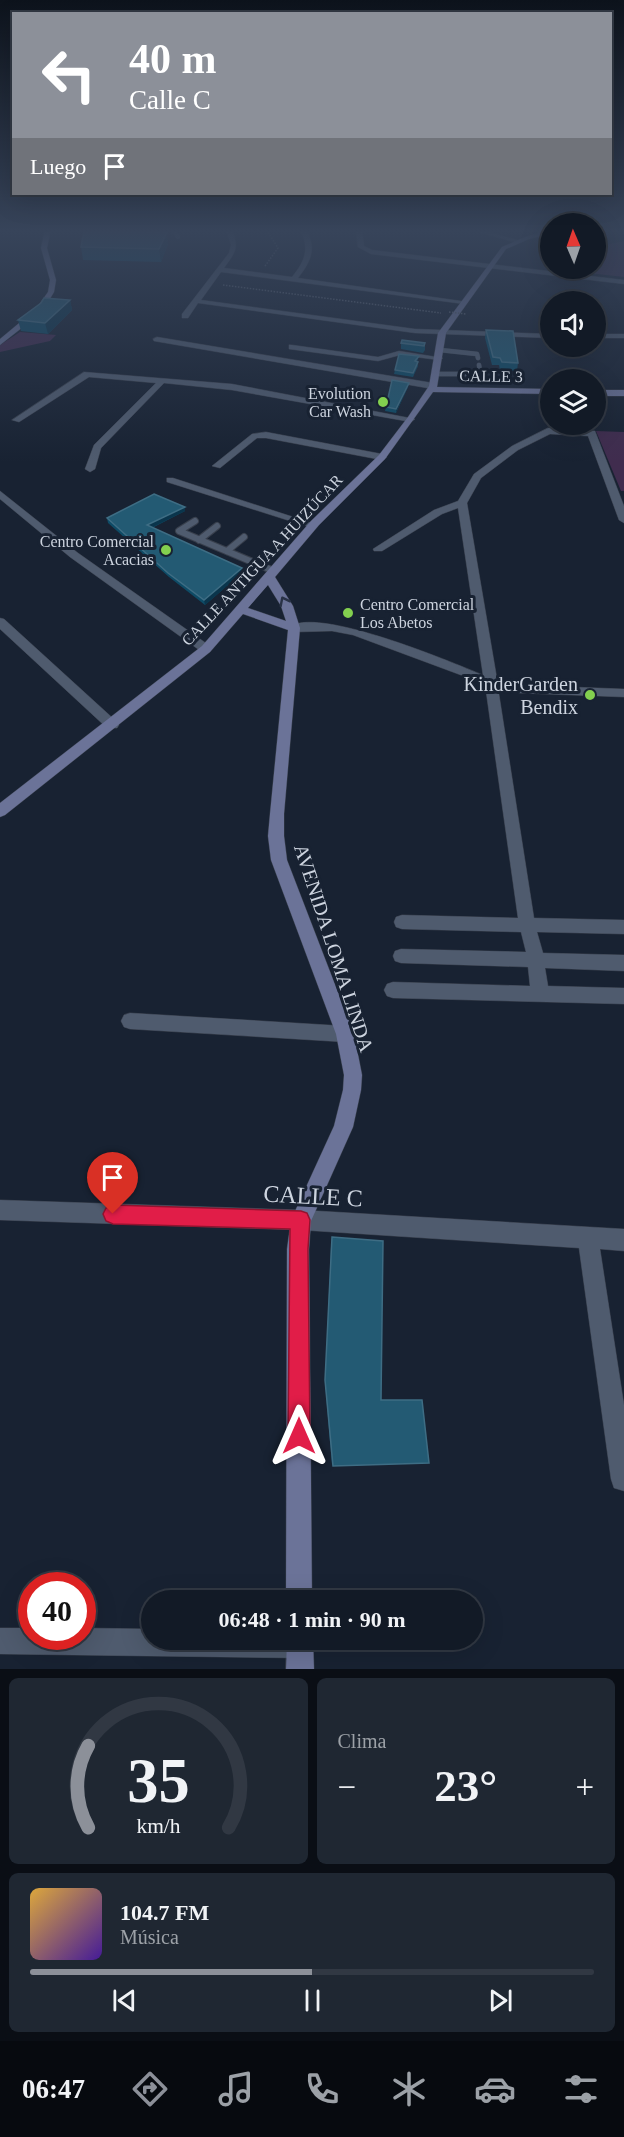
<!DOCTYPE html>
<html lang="es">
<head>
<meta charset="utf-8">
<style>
  :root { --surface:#121a26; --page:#1f2732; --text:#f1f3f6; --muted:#9ca1a7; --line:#313843; --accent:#8c9099 }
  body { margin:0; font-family:Georgia,serif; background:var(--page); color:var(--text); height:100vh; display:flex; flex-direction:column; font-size:22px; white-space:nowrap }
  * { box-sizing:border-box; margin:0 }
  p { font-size:20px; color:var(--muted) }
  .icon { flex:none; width:33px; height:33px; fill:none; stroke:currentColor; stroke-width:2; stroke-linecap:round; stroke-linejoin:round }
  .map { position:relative; height:1669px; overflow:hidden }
  .drawer { display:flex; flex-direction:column; gap:9px; padding:9px; background:#0a0e15; flex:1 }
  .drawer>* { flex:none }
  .top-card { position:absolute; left:12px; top:12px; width:600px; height:183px; border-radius:0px; box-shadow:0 6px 24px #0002,0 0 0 2px var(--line); background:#8c9099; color:#fff; overflow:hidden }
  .needle { width:39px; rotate:358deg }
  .controls { position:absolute; left:540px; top:213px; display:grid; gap:12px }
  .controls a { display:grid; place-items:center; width:66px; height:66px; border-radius:50%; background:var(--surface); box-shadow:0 6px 24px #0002,0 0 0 2px var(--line); font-size:30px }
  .speed { position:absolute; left:18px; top:1572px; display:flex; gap:12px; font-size:30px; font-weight:700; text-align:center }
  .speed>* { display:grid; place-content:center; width:78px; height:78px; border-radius:50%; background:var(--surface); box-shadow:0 6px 24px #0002,0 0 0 2px var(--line); line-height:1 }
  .speed .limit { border:9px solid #d22; background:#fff; color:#111 }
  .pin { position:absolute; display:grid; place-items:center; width:51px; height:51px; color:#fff; margin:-62px -26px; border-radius:50% 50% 50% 0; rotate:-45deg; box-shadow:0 0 6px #0007 }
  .pin .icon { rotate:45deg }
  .me { position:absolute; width:66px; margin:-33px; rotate:0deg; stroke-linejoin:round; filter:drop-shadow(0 0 4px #0008) }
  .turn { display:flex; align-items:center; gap:21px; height:126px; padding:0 18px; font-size:27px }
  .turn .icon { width:78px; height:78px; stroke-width:2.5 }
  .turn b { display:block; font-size:42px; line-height:51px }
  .then { display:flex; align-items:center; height:57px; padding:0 18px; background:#0003; gap:12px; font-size:22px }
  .big { font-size:45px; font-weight:700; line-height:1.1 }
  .drawer .widget { flex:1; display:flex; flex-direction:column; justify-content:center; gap:9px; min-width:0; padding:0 21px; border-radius:9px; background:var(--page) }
  .drawer .dial { align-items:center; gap:0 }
  .dial svg { height:156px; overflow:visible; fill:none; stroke:var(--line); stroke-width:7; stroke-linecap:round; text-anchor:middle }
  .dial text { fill:var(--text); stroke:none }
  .song { display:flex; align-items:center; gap:18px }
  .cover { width:72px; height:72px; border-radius:9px; background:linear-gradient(135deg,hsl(40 70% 55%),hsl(260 70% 35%)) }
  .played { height:6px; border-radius:3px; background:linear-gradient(90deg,var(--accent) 50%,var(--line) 50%) }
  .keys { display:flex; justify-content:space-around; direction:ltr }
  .heat { display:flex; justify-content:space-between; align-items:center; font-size:33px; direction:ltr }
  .drawer .tiles { flex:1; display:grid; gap:9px; grid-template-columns:1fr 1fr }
  .widget:last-child { grid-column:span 2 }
  .trip { position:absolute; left:141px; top:1590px; width:342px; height:60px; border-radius:30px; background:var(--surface); box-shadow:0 6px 24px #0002,0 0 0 2px var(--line); font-weight:700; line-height:60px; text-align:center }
  .dock { display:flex; height:96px; justify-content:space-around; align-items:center; background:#070a0f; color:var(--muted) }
  .dock .icon { width:42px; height:42px }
  .dock .selected { color:var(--accent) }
  .dock b { font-size:27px; color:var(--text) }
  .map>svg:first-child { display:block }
</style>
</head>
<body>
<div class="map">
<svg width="624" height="1669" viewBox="0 0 624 1669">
  <rect width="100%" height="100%" fill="#182232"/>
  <g fill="#402c4e">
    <polygon points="624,241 624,277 562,270 596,268 596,247"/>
    <polygon points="20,332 56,335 50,341 0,352 0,345"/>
    <polygon points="596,431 624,432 624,491 621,491"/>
  </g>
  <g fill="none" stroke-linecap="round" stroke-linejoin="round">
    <defs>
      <polyline id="lane-far2" points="172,229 178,237"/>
      <g id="lane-far1">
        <polyline points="440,350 477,354 478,358"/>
        <polyline points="436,374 465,374 480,371 479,365"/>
      </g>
      <g id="lane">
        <polyline points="195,521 179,531 274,571"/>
        <polyline points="199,540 217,526"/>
        <polyline points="227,551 244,537"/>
      </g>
      <g id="street">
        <path d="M226,229h6c7,20 4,22 -8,39l68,9c13,-16 18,-28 8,-48h6c11,20 5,32 -8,49l170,24 -4,2 -243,-32 -20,28 214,29 135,5v4l-135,-5 -217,-30 -10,15h-6v-4l47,-61 2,-8z"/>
        <polygon points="356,229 362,229 364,246 372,250 624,280 624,284 371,254 358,247"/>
        <polygon points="468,229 477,229 521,241 518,243"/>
        <rect x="596" y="334" width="28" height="4"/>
        <polygon points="157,337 433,383 437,386 433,389 154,341 153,339"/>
        <polygon points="292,345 378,357 399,351 443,358 439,360 400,355 378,361 289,349 289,345"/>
        <polygon points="84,372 232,384 415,419 411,422 232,390 164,383 101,448 95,469 90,472 85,469 94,445 156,383 89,377 19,422 12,420"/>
        <path d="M548,428l47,3 29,75v17l-5,-3 -31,-84 -38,-2 -32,16 -37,28 -14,25 30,176 22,6 105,4v8l-105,-4 -21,-5 36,230 90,2v14l-87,-2 6,21 81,2v16l-79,-3 3,18 76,2v16l-231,-6 -6,-2 -3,-6 3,-6 6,-2 137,4 -2,-19 -127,-4 -6,-2 -2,-5 2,-5 6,-2 125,3 -5,-20 -119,-3 -6,-2 -2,-5 2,-5 6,-2 116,3 -33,-234 -132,-49 -21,-4 -38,1 -6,-4c26,-24 163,34 195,47l-25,-167 -16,6 -60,37h-8l-1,-2 61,-39 24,-9 16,-27 38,-28z"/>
        <polygon points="266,432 382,454 387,457 382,460 266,438 257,438 220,468 212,466 252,434"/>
        <polygon points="167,478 173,478 318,525 309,527 167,482"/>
        <polygon points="0,491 78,553 210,646 210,652 202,652 70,557 0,499"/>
        <polygon points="0,618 4,619 117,722 119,725 117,728 107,728 0,629"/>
        <polygon points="130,1013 345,1026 351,1028 354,1034 351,1040 345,1042 130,1029 124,1027 121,1021 124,1015"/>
        <polygon points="0,1200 301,1210 624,1229 624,1251 600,1249 624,1405 624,1491 614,1488 611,1479 579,1248 301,1230 0,1220"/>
        <polygon points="0,1628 32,1628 32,1636 82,1636 82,1628 152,1629 152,1640 312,1640 314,1644 310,1654 300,1658 0,1654"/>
      </g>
      <g id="secondary">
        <polygon points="45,229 51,229 47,248 56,280 54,292 42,312 0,345 0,339 36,309 48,292 50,280 41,248"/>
        <path d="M550,230v4l-21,5 -23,10 -60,84 -9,54 113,2v5l-117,-2 -48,67 -66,66 -44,52 18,29 7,22 -16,186v22l3,24 67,174 8,41 -1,15 -8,37 -42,94 -2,28 3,351h-26l1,-351 4,-29 43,-94 9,-36 1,-15 -8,-41 -65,-174 -3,-24 2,-22 18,-184 -45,-16 -33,38 -205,163 -5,2v-14l202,-157 109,-125 68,-66 29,-38 21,-31 9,-53 64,-86 23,-10zM268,585l13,21 5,15 -38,-13z"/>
        <rect x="596" y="390" width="28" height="6"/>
        <polygon points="287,1640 313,1640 314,1669 286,1669"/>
      </g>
    </defs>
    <use href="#lane-far2" stroke="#383f4c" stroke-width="4.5"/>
    <use href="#lane-far1" stroke="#383f4c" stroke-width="5"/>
    <use href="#lane" stroke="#383f4c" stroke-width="8"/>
    <use href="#street" stroke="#383f4c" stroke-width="1"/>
    <use href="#secondary" stroke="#383f4c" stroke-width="1"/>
    <g stroke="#5a6271" stroke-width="1.5" stroke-dasharray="1.5 1.5" stroke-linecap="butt">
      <polyline points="265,266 278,248 266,229"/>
      <polyline points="223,285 441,313"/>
    </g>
    <use href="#lane-far2" stroke="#4f5b6e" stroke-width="4"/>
    <use href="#lane-far1" stroke="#4f5b6e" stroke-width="4.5"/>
    <use href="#lane" stroke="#4f5b6e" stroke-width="6"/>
    <use href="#street" fill="#4f5b6e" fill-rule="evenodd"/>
    <use href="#secondary" fill="#6b7398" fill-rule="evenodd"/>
    <polyline stroke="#5a6271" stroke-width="1.5" stroke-dasharray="1.5 1.5" stroke-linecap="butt" points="449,312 466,314"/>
  </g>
  <g fill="#0e4b66">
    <polygon points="168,244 161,262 83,260 81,247"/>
    <polygon points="70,300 72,310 48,334 21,331 18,320"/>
    <polygon points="486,330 518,363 517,371 500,370 499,365 492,365 485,338"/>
    <polygon points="401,343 425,343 425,350 423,353 401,349"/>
    <polygon points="419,356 417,362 418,366 413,377 394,374 395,370"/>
    <polygon points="408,387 396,413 385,411 386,407"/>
    <polygon points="185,507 185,511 152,528 242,568 242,573 205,605 169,577 108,523 107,518"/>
    <polygon points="331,1245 333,1466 332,1465 325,1383"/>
  </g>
  <g fill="#0a354c">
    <polygon points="596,229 610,229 596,232"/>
    <polygon points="167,232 168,244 161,262 159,249"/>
    <polygon points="70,300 72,310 48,334 45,323"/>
    <polygon points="409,383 408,387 396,413 396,409"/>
    <polygon points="185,507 185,511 147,530 147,525"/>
    <polygon points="242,568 242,573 205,605 204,600"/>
  </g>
  <g fill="#235a73" stroke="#3e6d84" stroke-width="1.5">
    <polygon points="84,231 167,232 159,249 81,247"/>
    <polygon points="44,298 70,300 45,323 18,320 41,303"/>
    <polygon points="486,330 513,331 518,363 502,362 500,358 493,357"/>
    <polygon points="402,340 425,343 424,346 401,343"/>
    <polygon points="399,354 419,356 415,361 418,362 413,373 395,370"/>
    <polygon points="392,380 409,383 396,409 386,407"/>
    <polygon points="154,494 185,507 147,525 242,568 204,600 168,573 107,518"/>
    <polygon points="332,1237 383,1241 381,1400 422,1400 429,1463 333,1466 325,1380"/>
  </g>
  <defs><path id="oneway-chevron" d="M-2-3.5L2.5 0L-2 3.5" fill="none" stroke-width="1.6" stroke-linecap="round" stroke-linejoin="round" transform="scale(1.5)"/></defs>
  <use stroke="#293246" href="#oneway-chevron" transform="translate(284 601) rotate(-117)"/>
  <linearGradient id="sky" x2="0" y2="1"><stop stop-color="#0d131c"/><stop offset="0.5" stop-color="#37445a"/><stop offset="1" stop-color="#37445a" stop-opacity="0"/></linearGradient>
  <rect width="624" height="462" fill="url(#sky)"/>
  <polygon fill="#e11d48" stroke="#92132f" stroke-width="1.5" points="113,1205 301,1211 307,1213 310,1220 308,1249 310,1436 306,1444 299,1447 291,1444 288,1436 290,1229 113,1224 106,1221 103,1214 106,1208"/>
  <g fill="#83d04f" stroke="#182232" stroke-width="2">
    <circle cx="383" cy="402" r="6"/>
    <circle cx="166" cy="550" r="6"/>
    <circle cx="348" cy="613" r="6"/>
    <circle cx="590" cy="695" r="6"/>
  </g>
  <g text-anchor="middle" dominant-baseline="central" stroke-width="6" stroke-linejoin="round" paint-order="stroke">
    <g font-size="16" fill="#cdd4df" stroke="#182232">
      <text transform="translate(491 376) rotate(1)">CALLE 3</text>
      <text transform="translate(262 560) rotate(-47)">CALLE ANTIGUA A HUIZÚCAR</text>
    </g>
    <g font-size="16" fill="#cdd4df" stroke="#182232" text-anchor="end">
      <text x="371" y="393">Evolution<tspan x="371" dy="18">Car Wash</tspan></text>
      <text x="154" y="541">Centro Comercial<tspan x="154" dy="18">Acacias</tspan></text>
      <text x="360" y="604" text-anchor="start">Centro Comercial<tspan x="360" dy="18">Los Abetos</tspan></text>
    </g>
    <g font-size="20" fill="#cdd4df" stroke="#182232" text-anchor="end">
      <text x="578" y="684">KinderGarden<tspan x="578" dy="23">Bendix</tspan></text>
    </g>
    <g font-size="20" fill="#cdd4df" stroke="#182232">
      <text transform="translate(334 948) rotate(72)">AVENIDA LOMA LINDA</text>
    </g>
    <g font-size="24" fill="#cdd4df" stroke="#182232">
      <text transform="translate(313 1196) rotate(3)">CALLE C</text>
    </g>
  </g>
</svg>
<div class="controls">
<a><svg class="needle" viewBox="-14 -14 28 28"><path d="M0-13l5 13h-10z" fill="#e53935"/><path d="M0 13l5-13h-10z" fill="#9ca1a7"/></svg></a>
<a><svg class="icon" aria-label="sound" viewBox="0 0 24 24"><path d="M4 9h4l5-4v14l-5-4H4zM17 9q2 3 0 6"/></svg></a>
<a><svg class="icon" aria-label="layers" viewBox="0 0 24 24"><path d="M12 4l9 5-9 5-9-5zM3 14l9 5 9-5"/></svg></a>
</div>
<div class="speed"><div class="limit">40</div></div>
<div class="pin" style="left:113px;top:1214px;background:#d93025"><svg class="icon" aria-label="arrive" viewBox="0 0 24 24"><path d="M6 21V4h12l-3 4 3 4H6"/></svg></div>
<svg class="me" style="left:299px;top:1436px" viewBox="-20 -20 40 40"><path d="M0-17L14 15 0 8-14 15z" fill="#e11d48" stroke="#fff" stroke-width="4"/></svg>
<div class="trip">06:48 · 1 min · 90 m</div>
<div class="top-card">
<div class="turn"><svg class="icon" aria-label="left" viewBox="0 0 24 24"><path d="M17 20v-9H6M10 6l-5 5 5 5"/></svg><div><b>40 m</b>Calle C</div></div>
<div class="then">Luego<svg class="icon" aria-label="arrive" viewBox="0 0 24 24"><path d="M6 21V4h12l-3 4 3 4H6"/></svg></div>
</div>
</div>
<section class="drawer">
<div class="tiles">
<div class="widget dial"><svg viewBox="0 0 100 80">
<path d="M14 69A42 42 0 1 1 86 69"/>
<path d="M14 69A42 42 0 0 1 14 27" stroke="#8c9099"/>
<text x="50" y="56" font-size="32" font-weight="700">35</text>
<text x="50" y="72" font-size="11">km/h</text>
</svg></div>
<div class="widget"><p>Clima</p>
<div class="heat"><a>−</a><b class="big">23°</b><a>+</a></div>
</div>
<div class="widget">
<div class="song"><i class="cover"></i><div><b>104.7 FM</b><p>Música</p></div></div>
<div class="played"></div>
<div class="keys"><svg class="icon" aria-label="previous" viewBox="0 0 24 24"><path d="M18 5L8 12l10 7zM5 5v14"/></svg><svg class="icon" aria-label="pause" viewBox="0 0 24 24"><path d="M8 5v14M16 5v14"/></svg><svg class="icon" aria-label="next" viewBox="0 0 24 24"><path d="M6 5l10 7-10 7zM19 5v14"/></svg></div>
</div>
</div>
</section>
<nav class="dock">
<b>06:47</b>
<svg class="icon selected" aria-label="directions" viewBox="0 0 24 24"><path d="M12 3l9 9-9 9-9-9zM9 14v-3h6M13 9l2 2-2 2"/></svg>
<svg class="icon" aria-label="music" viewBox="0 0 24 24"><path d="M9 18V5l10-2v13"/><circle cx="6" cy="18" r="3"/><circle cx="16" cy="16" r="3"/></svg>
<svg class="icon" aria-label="phone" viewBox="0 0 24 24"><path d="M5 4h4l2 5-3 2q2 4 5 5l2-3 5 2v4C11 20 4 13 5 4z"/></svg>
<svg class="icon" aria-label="climate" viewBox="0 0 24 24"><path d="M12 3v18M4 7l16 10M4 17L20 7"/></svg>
<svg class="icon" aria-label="car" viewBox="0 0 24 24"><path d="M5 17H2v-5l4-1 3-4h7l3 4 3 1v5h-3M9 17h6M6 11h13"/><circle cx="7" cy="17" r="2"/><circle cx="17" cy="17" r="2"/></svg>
<svg class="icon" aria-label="filters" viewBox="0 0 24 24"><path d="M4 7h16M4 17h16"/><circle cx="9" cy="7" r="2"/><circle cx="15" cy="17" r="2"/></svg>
</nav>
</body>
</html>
